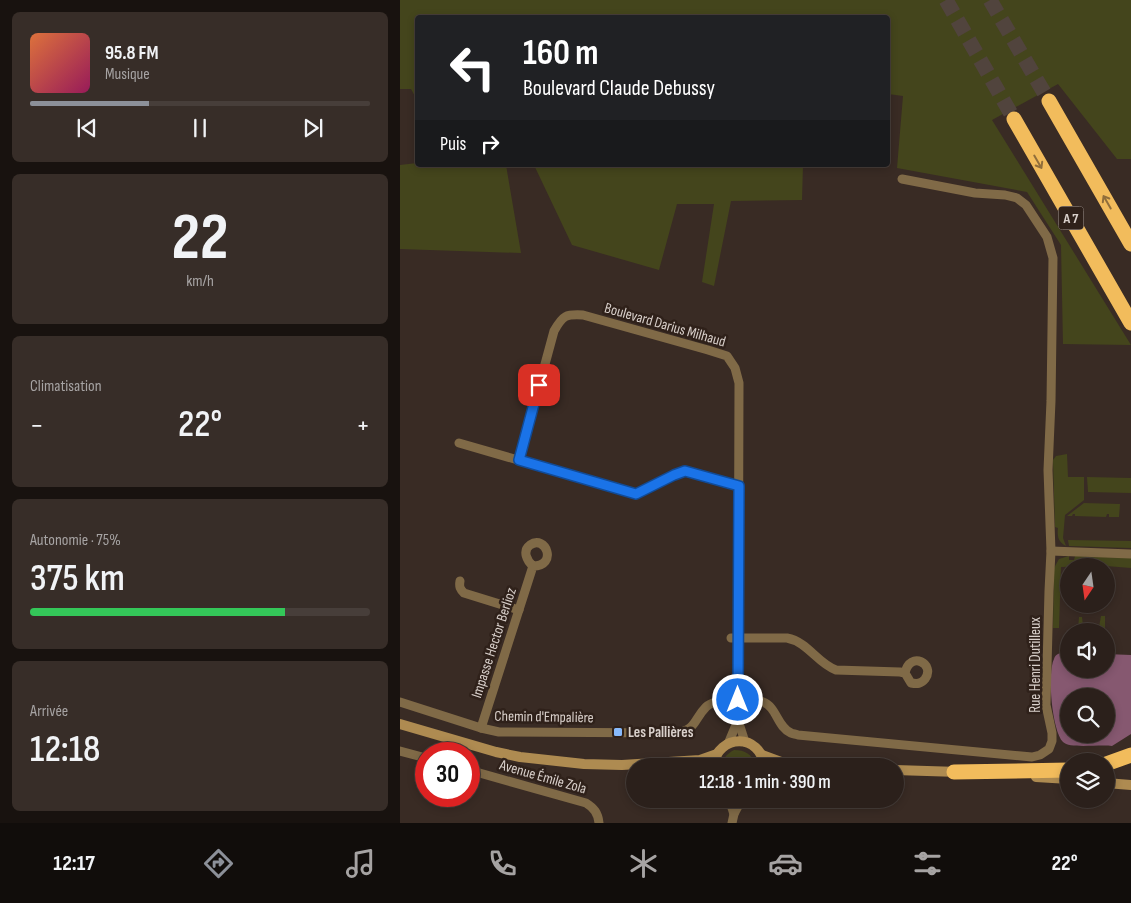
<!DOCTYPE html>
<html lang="fr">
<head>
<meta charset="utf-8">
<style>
  :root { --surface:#2b201b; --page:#372d28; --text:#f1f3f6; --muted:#a6a3a3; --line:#473e3a; --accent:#8c9099 }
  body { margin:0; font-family:"Sofia Sans Condensed",sans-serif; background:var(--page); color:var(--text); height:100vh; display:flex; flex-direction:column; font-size:19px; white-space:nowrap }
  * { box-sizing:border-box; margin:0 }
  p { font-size:16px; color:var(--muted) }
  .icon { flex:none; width:28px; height:28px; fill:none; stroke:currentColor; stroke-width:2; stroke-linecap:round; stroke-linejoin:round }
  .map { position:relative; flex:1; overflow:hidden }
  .sheet { display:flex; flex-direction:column; gap:12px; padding:12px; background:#18120f; width:400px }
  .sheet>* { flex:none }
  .hud { position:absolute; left:15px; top:15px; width:475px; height:152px; border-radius:5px; box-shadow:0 2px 8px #0003,0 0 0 1px var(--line); background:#202124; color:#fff; overflow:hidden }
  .needle { width:32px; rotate:193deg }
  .fabs { position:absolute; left:660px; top:558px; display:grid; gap:10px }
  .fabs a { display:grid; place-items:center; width:55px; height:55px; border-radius:50%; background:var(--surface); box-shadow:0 2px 8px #0003,0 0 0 1px var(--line); font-size:25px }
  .speed { position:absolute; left:15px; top:742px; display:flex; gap:10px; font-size:25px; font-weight:700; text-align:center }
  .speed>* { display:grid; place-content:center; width:65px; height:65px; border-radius:50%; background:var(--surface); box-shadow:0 2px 8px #0003,0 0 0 1px var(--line); line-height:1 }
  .speed .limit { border:8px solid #d22; background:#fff; color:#111 }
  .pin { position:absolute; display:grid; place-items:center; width:42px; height:42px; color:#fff; margin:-21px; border-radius:10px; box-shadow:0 2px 8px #0006 }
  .me { position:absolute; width:55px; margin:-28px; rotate:0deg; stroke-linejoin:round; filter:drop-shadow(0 0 4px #0008) }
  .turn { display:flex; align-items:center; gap:18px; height:105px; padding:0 25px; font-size:22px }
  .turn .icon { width:65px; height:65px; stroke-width:2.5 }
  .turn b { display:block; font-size:35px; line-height:42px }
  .then { display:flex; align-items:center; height:48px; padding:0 25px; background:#0003; gap:10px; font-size:19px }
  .big { font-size:38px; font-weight:600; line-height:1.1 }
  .sheet .card { flex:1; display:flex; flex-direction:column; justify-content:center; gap:8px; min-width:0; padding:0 18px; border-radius:8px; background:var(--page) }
  .sheet .dial { align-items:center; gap:0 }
  .dial b { font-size:65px; line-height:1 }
  .song { display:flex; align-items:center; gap:15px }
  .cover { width:60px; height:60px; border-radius:8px; background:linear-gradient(135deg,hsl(20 70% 55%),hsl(330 70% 35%)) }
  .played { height:5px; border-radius:2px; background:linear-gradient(90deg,var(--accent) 35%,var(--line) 35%) }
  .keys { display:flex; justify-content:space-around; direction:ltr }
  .heat { display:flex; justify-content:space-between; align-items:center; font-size:28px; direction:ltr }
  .charge { height:8px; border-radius:4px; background:linear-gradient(90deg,#34c759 75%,var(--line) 0) }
  .trip { position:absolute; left:226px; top:758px; width:278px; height:50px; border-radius:25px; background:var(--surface); box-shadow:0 2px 8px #0003,0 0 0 1px var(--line); font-weight:600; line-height:50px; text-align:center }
  .tab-bar { display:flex; height:80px; justify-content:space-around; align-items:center; background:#110d0b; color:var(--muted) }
  .tab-bar .icon { width:35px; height:35px }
  .tab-bar .on { color:var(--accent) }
  .tab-bar b { font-size:22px; color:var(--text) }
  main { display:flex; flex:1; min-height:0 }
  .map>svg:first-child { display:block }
</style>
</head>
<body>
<main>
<section class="sheet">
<div class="card">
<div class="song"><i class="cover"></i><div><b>95.8 FM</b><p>Musique</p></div></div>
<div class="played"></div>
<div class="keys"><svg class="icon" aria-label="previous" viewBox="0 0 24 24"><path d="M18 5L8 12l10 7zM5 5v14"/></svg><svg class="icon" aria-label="pause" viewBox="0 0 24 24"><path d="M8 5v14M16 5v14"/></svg><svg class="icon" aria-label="next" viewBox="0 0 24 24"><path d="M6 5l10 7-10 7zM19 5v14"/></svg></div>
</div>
<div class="card dial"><b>22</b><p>km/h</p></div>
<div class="card"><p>Climatisation</p>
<div class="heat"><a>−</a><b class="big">22°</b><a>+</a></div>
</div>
<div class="card"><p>Autonomie · 75%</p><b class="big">375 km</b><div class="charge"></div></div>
<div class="card"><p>Arrivée</p><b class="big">12:18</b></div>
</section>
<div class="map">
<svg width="731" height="823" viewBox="0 0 731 823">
  <rect width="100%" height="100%" fill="#392b24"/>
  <g fill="#44451c">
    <polygon points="0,0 731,0 731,159 717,159 658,84 592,120 731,345 663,344 661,245 627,192 497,168 503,96 488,94 488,18 18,18 17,100 11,89 0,89"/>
    <polygon points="17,163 18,165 106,165 121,253 0,249 0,165"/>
    <polygon points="134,165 403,165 402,200 331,201 314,286 302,282 314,204 277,204 259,270 172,245"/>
    <path d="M667,454l1,23h16v23l-19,15 -2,23 3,8c-8,-4 -9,-10 -8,-18l-3,-1 -2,-67 3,-4z"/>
    <polygon points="687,477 731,478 731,493 688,492"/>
    <polygon points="684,503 720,504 719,517 709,517 709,514 707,514 706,517 675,516 675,514 673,514 672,516 667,516"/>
    <polygon points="668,540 731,541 731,548 669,546"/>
    <polygon points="669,556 669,560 674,560 675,556 731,558 731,568 706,566 661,567 659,628 653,628 654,568 659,559"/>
    <polygon points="701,616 705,616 705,631 678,631 679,617 682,617 683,626 699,627"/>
    <path d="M334,750c12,0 19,5 21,16h-34c2,-8 6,-12 13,-16z"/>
  </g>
  <path fill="#865870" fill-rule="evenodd" d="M662,652h7v17h37v-15l25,1v79l-19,12c-12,-2 -42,3 -49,-4 -11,-11 -16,-69 -9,-83 1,-4 4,-5 8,-7zM669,696h37v38h-37z"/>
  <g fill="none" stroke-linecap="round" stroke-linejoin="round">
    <g stroke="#51443d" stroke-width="15" stroke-dasharray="15 8" stroke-linecap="butt">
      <polyline points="546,0 614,119"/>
      <polyline points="590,0 649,101"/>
    </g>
    <g stroke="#806a47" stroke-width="9">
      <polyline points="59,443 236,494 274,475 285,471 339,486"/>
      <path d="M119,460l35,-129c9,-16 12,-17 29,-16l125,35 19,6 8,12 4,15 -1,337 7,22"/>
      <polyline points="651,551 731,554"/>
      <path d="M60,581c-1,6 0,8 4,12l55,17"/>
      <path d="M331,638h56c21,4 30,25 49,32l64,2 5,1 6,10c6,1 10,1 14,-4 11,-15 -15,-29 -20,-6"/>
      <path d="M0,702l81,26 18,4 176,1c22,-3 18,-13 31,-26 9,-9 45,-10 57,-5 14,5 14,25 28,31 2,1 5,1 7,2l234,22 8,-2 9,-6 3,-8v-8l-6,-28 3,-114 2,-40 -3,-81 3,-69 2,-143 -6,-21 -21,-32 -9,-7 -12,-3 -30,-2 -73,-14"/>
      <path d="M81,728l52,-162c25,0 13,-32 -3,-21 -8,6 -3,16 3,21"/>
      <polyline points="328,744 338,720"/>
      <polyline points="0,751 26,758"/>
      <path d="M69,770l117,33c8,5 12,10 13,20"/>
      <polyline points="329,799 334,814"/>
      <polyline points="332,823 334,814 342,799"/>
    </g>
    <g stroke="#ae8b51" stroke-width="10">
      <polyline points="0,724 96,752 120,757 184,764 222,765 300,760 317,754"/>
      <polyline points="362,755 381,762 439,766"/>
      <path d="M313,766c5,-33 48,-33 51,0"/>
      <polyline points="495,770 559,772"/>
      <polyline points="636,777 669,779"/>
      <polyline points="706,783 731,785"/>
    </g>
    <g stroke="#f2bc5c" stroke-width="15">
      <polyline points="649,101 731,244"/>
      <polyline points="614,119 731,323"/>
      <polyline points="706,764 731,755"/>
      <polyline points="554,772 669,770"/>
    </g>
  </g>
  <defs><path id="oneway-shaft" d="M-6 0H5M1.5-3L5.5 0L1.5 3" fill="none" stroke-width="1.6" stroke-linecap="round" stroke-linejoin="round" transform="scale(1.25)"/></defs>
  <g stroke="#906e3b">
    <use href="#oneway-shaft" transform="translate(638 162) rotate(60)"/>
    <use href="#oneway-shaft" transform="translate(707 202) rotate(-120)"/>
  </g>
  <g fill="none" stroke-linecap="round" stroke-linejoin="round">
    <defs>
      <polyline id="route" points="139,385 119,460 236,494 274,475 285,471 339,486 338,700"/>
    </defs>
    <use href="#route" stroke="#114b97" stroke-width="12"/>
    <use href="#route" stroke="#1a73e8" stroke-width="9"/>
  </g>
  <rect fill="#88bafc" stroke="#2f211a" stroke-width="2" x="213" y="727" width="10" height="10" rx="2.5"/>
  <g text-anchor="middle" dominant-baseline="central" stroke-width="5" stroke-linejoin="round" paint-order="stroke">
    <rect fill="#2f211a" stroke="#a69c96" stroke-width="1" x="658.5" y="206.5" width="25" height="23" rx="4"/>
    <g font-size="14" font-weight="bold" fill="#d9d0cb">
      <text x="671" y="218">A 7</text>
    </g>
    <g font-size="15" fill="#d9d0cb" stroke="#2f211a">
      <text transform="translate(265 325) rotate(16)">Boulevard Darius Milhaud</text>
      <text transform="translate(94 643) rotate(-72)">Impasse Hector Berlioz</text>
      <text transform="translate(635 665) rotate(-90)">Rue Henri Dutilleux</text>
      <text transform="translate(144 717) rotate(1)">Chemin d'Empalière</text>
      <text transform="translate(143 777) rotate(16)">Avenue Émile Zola</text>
    </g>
    <g font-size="15" font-weight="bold" fill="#d9d0cb" stroke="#2f211a" text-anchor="start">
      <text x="228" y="732">Les Pallières</text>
    </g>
  </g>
</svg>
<div class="fabs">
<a><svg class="needle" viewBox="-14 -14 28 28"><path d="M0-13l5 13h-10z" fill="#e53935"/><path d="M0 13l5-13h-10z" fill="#a6a3a3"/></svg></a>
<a><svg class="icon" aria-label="sound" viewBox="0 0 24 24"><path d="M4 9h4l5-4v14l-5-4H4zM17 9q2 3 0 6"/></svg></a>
<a><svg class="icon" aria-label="search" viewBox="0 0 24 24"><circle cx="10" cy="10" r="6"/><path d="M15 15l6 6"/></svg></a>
<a><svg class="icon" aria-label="layers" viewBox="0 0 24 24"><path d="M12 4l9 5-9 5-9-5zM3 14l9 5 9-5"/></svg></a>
</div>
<div class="speed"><div class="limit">30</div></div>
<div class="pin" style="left:139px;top:385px;background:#d93025"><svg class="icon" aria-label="arrive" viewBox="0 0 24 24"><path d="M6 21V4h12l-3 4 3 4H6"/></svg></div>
<svg class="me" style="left:338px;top:700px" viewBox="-20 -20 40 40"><circle r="17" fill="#1a73e8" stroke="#fff" stroke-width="3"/><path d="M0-11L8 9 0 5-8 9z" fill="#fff"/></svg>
<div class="trip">12:18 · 1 min · 390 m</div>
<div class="hud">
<div class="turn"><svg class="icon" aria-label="left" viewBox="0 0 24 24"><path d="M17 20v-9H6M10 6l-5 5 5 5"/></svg><div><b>160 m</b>Boulevard Claude Debussy</div></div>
<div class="then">Puis<svg class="icon" aria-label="right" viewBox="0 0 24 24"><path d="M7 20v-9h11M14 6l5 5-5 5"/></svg></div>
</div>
</div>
</main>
<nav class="tab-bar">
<b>12:17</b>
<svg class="icon on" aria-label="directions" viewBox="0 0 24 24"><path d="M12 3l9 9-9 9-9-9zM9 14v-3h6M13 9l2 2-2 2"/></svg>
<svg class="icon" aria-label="music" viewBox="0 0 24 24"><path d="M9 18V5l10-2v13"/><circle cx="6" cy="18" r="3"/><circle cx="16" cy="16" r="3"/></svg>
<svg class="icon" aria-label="phone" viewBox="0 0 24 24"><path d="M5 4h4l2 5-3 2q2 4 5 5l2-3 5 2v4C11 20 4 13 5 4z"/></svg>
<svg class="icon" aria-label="climate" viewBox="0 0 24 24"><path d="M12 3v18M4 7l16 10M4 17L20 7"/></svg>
<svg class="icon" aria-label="car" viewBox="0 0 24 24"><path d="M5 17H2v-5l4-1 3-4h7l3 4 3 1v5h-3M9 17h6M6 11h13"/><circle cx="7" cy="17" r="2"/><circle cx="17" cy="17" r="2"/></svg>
<svg class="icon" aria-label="filters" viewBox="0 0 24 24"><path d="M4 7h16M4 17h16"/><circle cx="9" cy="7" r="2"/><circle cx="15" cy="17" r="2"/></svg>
<b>22°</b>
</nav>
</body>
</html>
